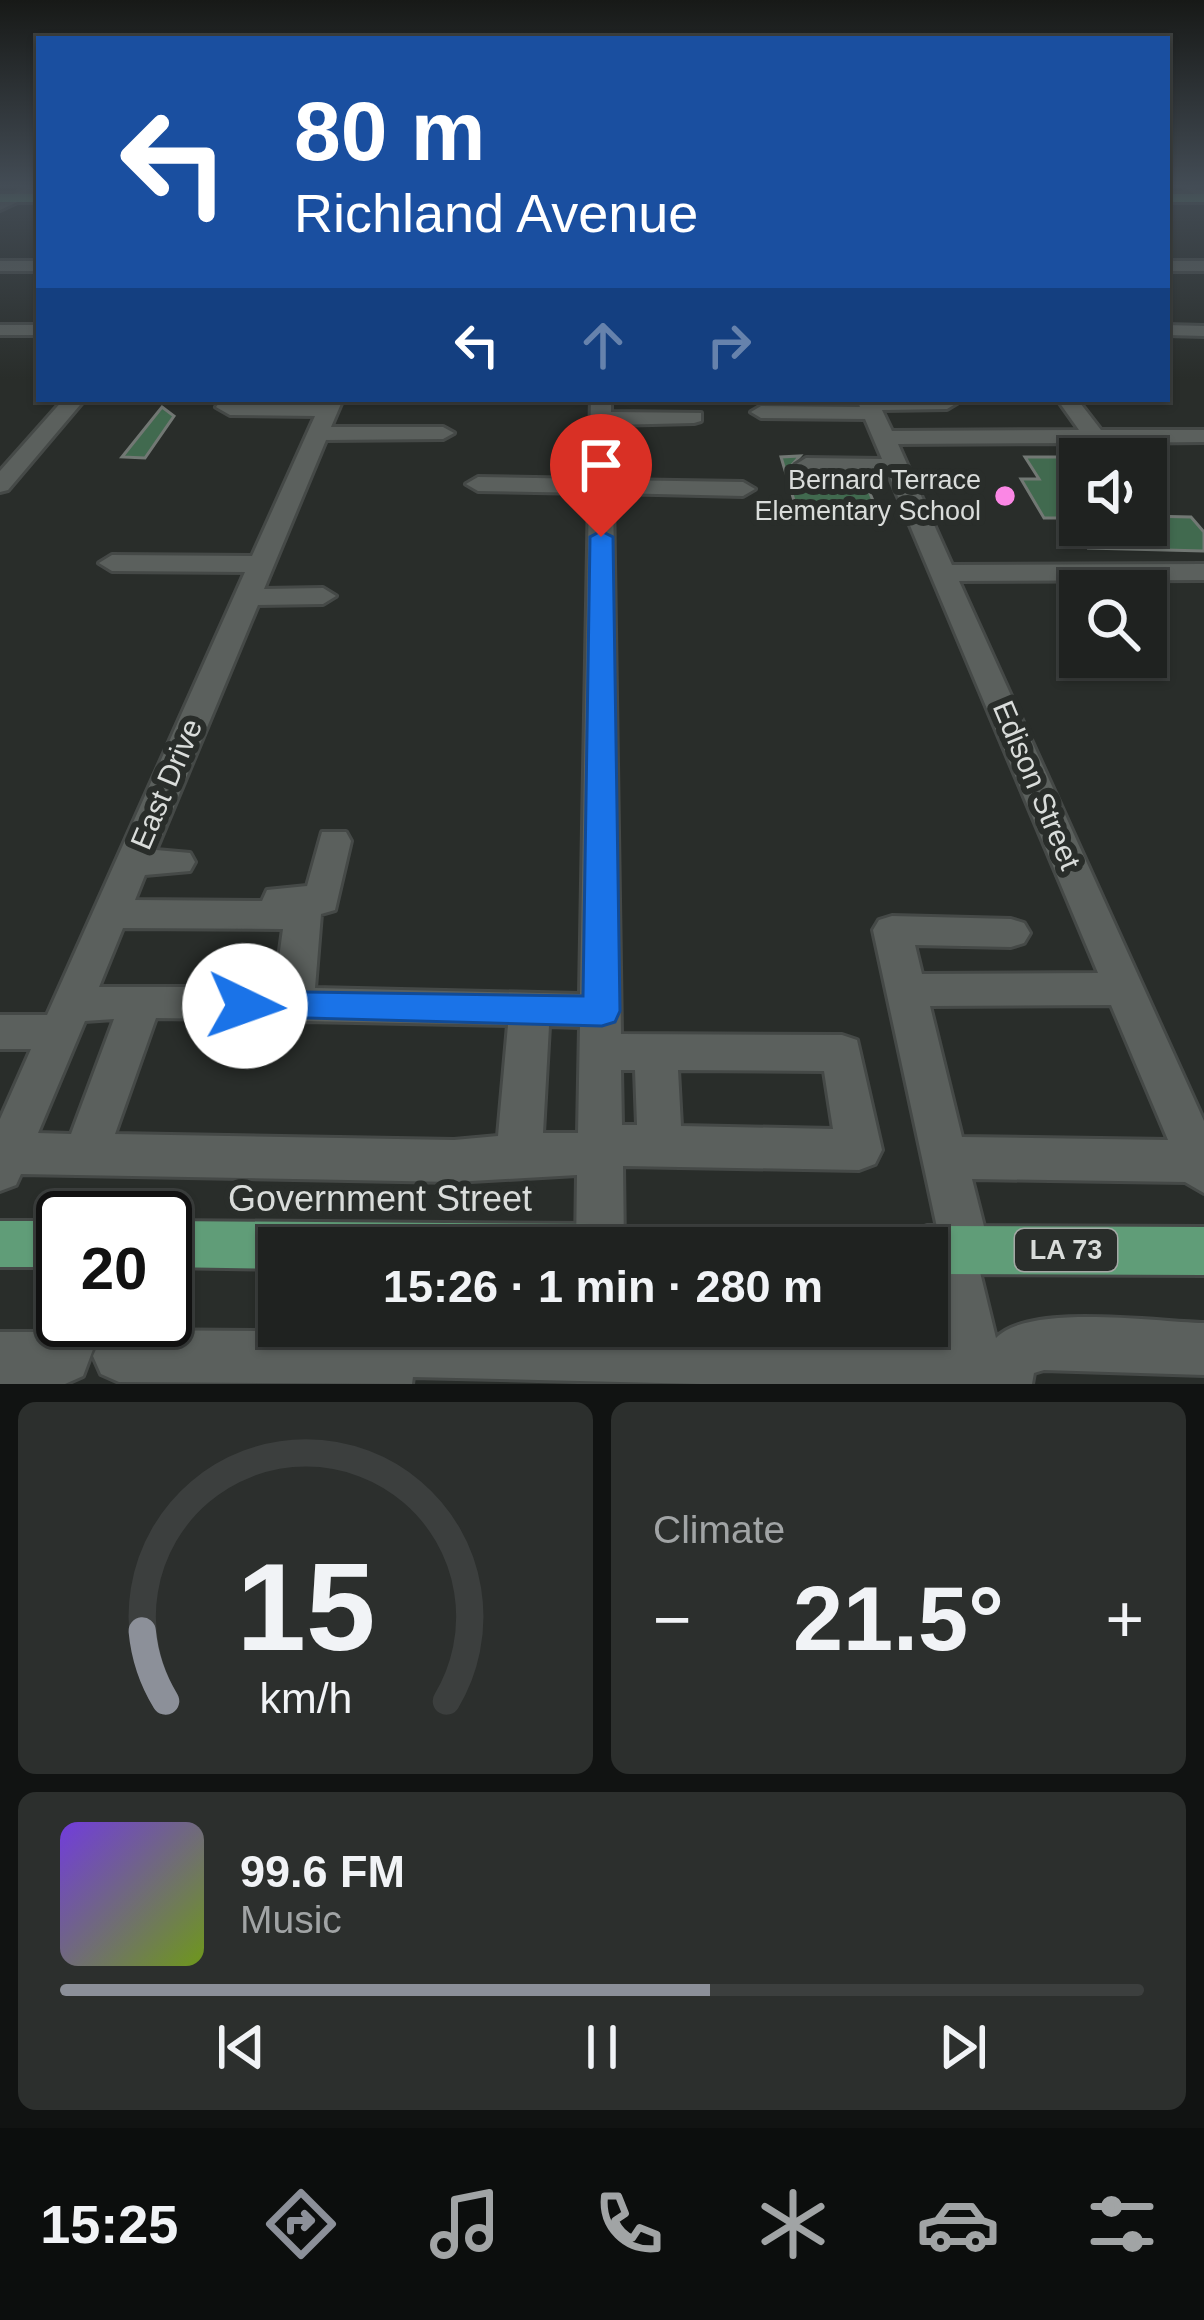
<!DOCTYPE html>
<html lang="en">
<head>
<meta charset="utf-8">
<style>
  :root { --surface:#1f2220; --page:#2c2f2d; --text:#f1f3f6; --muted:#a1a4a5; --line:#3c3f3e; --accent:#8c9099 }
  body { margin:0; font-family:Helvetica,sans-serif; background:var(--page); color:var(--text); height:100vh; display:flex; flex-direction:column; font-size:45px; white-space:nowrap }
  * { box-sizing:border-box; margin:0 }
  p { font-size:39px; color:var(--muted) }
  .icon { flex:none; width:66px; height:66px; fill:none; stroke:currentColor; stroke-width:2; stroke-linecap:round; stroke-linejoin:round }
  .map { position:relative; height:1384px; overflow:hidden }
  .details { display:flex; flex-direction:column; gap:18px; padding:18px; background:#111312; flex:1 }
  .details>* { flex:none }
  .hud { position:absolute; left:36px; top:36px; width:1134px; height:366px; border-radius:0px; box-shadow:0 3px 9px #0004,0 0 0 3px var(--line); background:#1a4fa0; color:#fff; overflow:hidden }
  .fabs { position:absolute; left:1059px; top:438px; display:grid; gap:24px }
  .fabs a { display:grid; place-items:center; width:108px; height:108px; border-radius:0px; background:var(--surface); box-shadow:0 3px 9px #0004,0 0 0 3px var(--line); font-size:60px }
  .speed { position:absolute; left:36px; top:1191px; display:flex; gap:24px; font-size:60px; font-weight:700; text-align:center }
  .speed>* { display:grid; place-content:center; width:156px; height:156px; border-radius:50%; background:var(--surface); box-shadow:0 3px 9px #0004,0 0 0 3px var(--line); line-height:1 }
  .speed .limit { border:6px solid #111; border-radius:18px; background:#fff; color:#111 }
  .pin { position:absolute; display:grid; place-items:center; width:102px; height:102px; color:#fff; margin:-123px -51px; border-radius:50% 50% 50% 0; rotate:-45deg; box-shadow:0 0 12px #0007 }
  .pin .icon { rotate:45deg }
  .me { position:absolute; width:132px; margin:-66px; rotate:93deg; stroke-linejoin:round; filter:drop-shadow(0 0 9px #0008) }
  .turn { display:flex; align-items:center; gap:42px; height:252px; padding:0 60px; font-size:54px }
  .turn .icon { width:156px; height:156px; stroke-width:2.5 }
  .turn b { display:block; font-size:84px; line-height:102px }
  .lanes { display:flex; align-items:center; height:114px; padding:0 60px; background:#0003; justify-content:center; gap:60px; direction:ltr }
  .lanes .off { opacity:.35 }
  .big { font-size:90px; font-weight:700; line-height:1.1 }
  .details .widget { flex:1; display:flex; flex-direction:column; justify-content:center; gap:18px; min-width:0; padding:0 42px; border-radius:18px; background:var(--page) }
  .details .dial { align-items:center; gap:0 }
  .dial svg { height:312px; overflow:visible; fill:none; stroke:var(--line); stroke-width:7; stroke-linecap:round; text-anchor:middle }
  .dial text { fill:var(--text); stroke:none }
  .song { display:flex; align-items:center; gap:36px }
  .cover { width:144px; height:144px; border-radius:18px; background:linear-gradient(135deg,hsl(260 70% 55%),hsl(80 70% 35%)) }
  .played { height:12px; border-radius:6px; background:linear-gradient(90deg,var(--accent) 60%,var(--line) 60%) }
  .keys { display:flex; justify-content:space-around; direction:ltr }
  .heat { display:flex; justify-content:space-between; align-items:center; font-size:66px; direction:ltr }
  .details .tiles { flex:1; display:grid; gap:18px; grid-template-columns:1fr 1fr }
  .widget:last-child { grid-column:span 2 }
  .trip { position:absolute; left:258px; top:1227px; width:690px; height:120px; border-radius:0px; background:var(--surface); box-shadow:0 3px 9px #0004,0 0 0 3px var(--line); font-weight:700; line-height:120px; text-align:center }
  .tabs { display:flex; height:192px; justify-content:space-around; align-items:center; background:#0c0e0d; color:var(--muted) }
  .tabs .icon { width:84px; height:84px }
  .tabs .current { color:var(--accent) }
  .tabs b { font-size:54px; color:var(--text) }
  .map>svg:first-child { display:block }
</style>
</head>
<body>
<div class="map">
<svg width="1204" height="1384" viewBox="0 0 1204 1384">
  <rect width="100%" height="100%" fill="#292d2a"/>
  <g fill="#416a4f" stroke="#727874" stroke-width="3">
    <polygon points="162,407 174,416 145,458 122,457"/>
    <polygon points="800,456 791,466 804,476 864,479 874,503 795,504 781,457"/>
    <polygon points="1025,457 1080,457 1080,518 1044,518 1021,479 1039,479"/>
    <polygon points="1146,516 1191,517 1204,532 1204,551 1088,548 1074,525 1146,525"/>
  </g>
  <g fill="none" stroke-linecap="round" stroke-linejoin="round">
    <defs>
      <g id="minor">
        <polygon points="32,185 39,185 39,192 0,210 0,201"/>
        <polygon points="1181,185 1204,191 1204,201"/>
        <rect x="0" y="261" width="39" height="10"/>
        <rect x="1167" y="261" width="37" height="10"/>
        <rect x="0" y="325" width="39" height="10"/>
        <polygon points="1167,325 1204,326 1204,336 1167,335"/>
        <polygon points="64,399 85,399 8,490 0,492 0,471"/>
        <path d="M222,399l99,5 2,-5h20l-12,28h112l11,6 -11,6 -117,1 -62,149 59,-1 13,8 -13,8 -65,1 -102,245 34,3 5,9 -5,9 -45,4 -10,25 127,1 5,-11 40,-4 15,-54h24l5,9 -16,69 -14,4 -6,74 265,6 9,-501 -111,-2 -12,-7 12,-7 111,2 2,-80h20v13l90,1v8l-7,2 -82,2v55l131,2 12,7 -12,7 -130,-3 8,541 221,1 15,5 25,110 -7,14 -16,6 -236,-4 1,82h-48l1,-73 -123,7 -433,-8 -5,11 -16,6v-72l31,-70h-31v-34h47l198,-443 -133,-1 -13,-8 13,-8 140,1 63,-140 -85,-1 -14,-8zM123,928l160,1 -8,58h-176zM156,1018l124,2 13,4 12,-3 203,4 -10,111 -44,4 -339,-6zM114,1019l-43,115 -33,-1 47,-112zM549,1026l31,1 -2,106h-35zM621,1070h14l2,55h-15zM678,1070l146,1 9,58 -152,-3z"/>
        <path d="M857,399h97l3,4 -10,6 -65,1 10,21 187,-1 -22,-31h20l24,31h103v12l-103,1 -13,9 -10,-9 -180,1 54,121 252,-1v16l-245,1 245,540v72l-19,-11 -213,-3 18,71 -11,18 17,70c33,-35 160,-16 208,-15v52l-160,-5 -10,3 -2,11h-332l-287,-7 -1,7 -293,-2 -18,-8 -8,-18 8,-18 18,-8 249,2v-6l576,12 -17,-87 11,-19 -65,-302 6,-10 13,-4 119,3 13,4 6,10 -6,10 -13,4 -96,-2 7,29 176,-1 -210,-500 -82,-1 -11,-7 11,-7 76,1 -17,-40 -104,-1 -10,-6 10,-6 99,1zM1111,1005l57,135 -206,-3 -32,-131z"/>
        <polygon points="63,1301 63,1320 104,1320 83,1376 65,1384 0,1384 0,1332 49,1332"/>
      </g>
      <g id="major">
        <rect x="0" y="194" width="39" height="8"/>
        <rect x="1167" y="194" width="37" height="8"/>
        <rect x="0" y="1221" width="63" height="46"/>
        <polygon points="165,1221 594,1224 611,1231 618,1248 279,1248 279,1269 165,1267"/>
        <polygon points="927,1226 1204,1227 1204,1275 927,1274 927,1248 904,1248 910,1233"/>
      </g>
    </defs>
    <use href="#minor" stroke="#454947" stroke-width="6"/>
    <use href="#major" stroke="#454947" stroke-width="6"/>
    <use href="#minor" fill="#5b605d" fill-rule="evenodd"/>
    <use href="#major" fill="#609d78" fill-rule="evenodd"/>
  </g>
  <linearGradient id="sky" x2="0" y2="1"><stop stop-color="#171917"/><stop offset="0.49" stop-color="#434c55"/><stop offset="1" stop-color="#434c55" stop-opacity="0"/></linearGradient>
  <rect width="1204" height="379" fill="url(#sky)"/>
  <polygon fill="#1a73e8" stroke="#114b97" stroke-width="3" points="601,531 613,537 620,1011 615,1022 602,1026 232,1016 227,1006 232,995 245,991 583,996 590,537"/>
  <circle fill="#fb87e5" stroke="#292d2a" stroke-width="4.5" cx="1005" cy="496" r="12"/>
  <g text-anchor="middle" dominant-baseline="central" stroke-width="12" stroke-linejoin="round" paint-order="stroke">
    <g font-size="27" fill="#d9dcda" stroke="#292d2a" text-anchor="end">
      <text x="981" y="480">Bernard Terrace<tspan x="981" dy="31">Elementary School</tspan></text>
    </g>
    <rect fill="#292d2a" stroke="#a4a8a5" stroke-width="3" x="1015" y="1229" width="102" height="42" rx="9"/>
    <g font-size="27" font-weight="bold" fill="#d9dcda">
      <text x="1066" y="1250">LA 73</text>
    </g>
    <g font-size="30" fill="#d9dcda" stroke="#292d2a">
      <text transform="translate(166 784) rotate(-67)">East Drive</text>
      <text transform="translate(1037 785) rotate(67)">Edison Street</text>
    </g>
    <g font-size="36" fill="#d9dcda" stroke="#292d2a">
      <text x="380" y="1198">Government Street</text>
    </g>
  </g>
</svg>
<div class="fabs">
<a><svg class="icon" aria-label="sound" viewBox="0 0 24 24"><path d="M4 9h4l5-4v14l-5-4H4zM17 9q2 3 0 6"/></svg></a>
<a><svg class="icon" aria-label="search" viewBox="0 0 24 24"><circle cx="10" cy="10" r="6"/><path d="M15 15l6 6"/></svg></a>
</div>
<div class="speed"><div class="limit">20</div></div>
<div class="pin" style="left:601px;top:537px;background:#d93025"><svg class="icon" aria-label="arrive" viewBox="0 0 24 24"><path d="M6 21V4h12l-3 4 3 4H6"/></svg></div>
<svg class="me" style="left:245px;top:1006px" viewBox="-20 -20 40 40"><circle r="19" fill="#fff"/><path d="M0-13L10 11 0 6-10 11z" fill="#1a73e8"/></svg>
<div class="trip">15:26 · 1 min · 280 m</div>
<div class="hud">
<div class="turn"><svg class="icon" aria-label="left" viewBox="0 0 24 24"><path d="M17 20v-9H6M10 6l-5 5 5 5"/></svg><div><b>80 m</b>Richland Avenue</div></div>
<div class="lanes"><svg class="icon" aria-label="left" viewBox="0 0 24 24"><path d="M17 20v-9H6M10 6l-5 5 5 5"/></svg><svg class="icon off" aria-label="ahead" viewBox="0 0 24 24"><path d="M12 20V5M6 11l6-6 6 6"/></svg><svg class="icon off" aria-label="right" viewBox="0 0 24 24"><path d="M7 20v-9h11M14 6l5 5-5 5"/></svg></div>
</div>
</div>
<section class="details">
<div class="tiles">
<div class="widget dial"><svg viewBox="0 0 100 80">
<path d="M14 69A42 42 0 1 1 86 69"/>
<path d="M14 69A42 42 0 0 1 8 51" stroke="#8c9099"/>
<text x="50" y="56" font-size="32" font-weight="700">15</text>
<text x="50" y="72" font-size="11">km/h</text>
</svg></div>
<div class="widget"><p>Climate</p>
<div class="heat"><a>−</a><b class="big">21.5°</b><a>+</a></div>
</div>
<div class="widget">
<div class="song"><i class="cover"></i><div><b>99.6 FM</b><p>Music</p></div></div>
<div class="played"></div>
<div class="keys"><svg class="icon" aria-label="previous" viewBox="0 0 24 24"><path d="M18 5L8 12l10 7zM5 5v14"/></svg><svg class="icon" aria-label="pause" viewBox="0 0 24 24"><path d="M8 5v14M16 5v14"/></svg><svg class="icon" aria-label="next" viewBox="0 0 24 24"><path d="M6 5l10 7-10 7zM19 5v14"/></svg></div>
</div>
</div>
</section>
<nav class="tabs">
<b>15:25</b>
<svg class="icon current" aria-label="directions" viewBox="0 0 24 24"><path d="M12 3l9 9-9 9-9-9zM9 14v-3h6M13 9l2 2-2 2"/></svg>
<svg class="icon" aria-label="music" viewBox="0 0 24 24"><path d="M9 18V5l10-2v13"/><circle cx="6" cy="18" r="3"/><circle cx="16" cy="16" r="3"/></svg>
<svg class="icon" aria-label="phone" viewBox="0 0 24 24"><path d="M5 4h4l2 5-3 2q2 4 5 5l2-3 5 2v4C11 20 4 13 5 4z"/></svg>
<svg class="icon" aria-label="climate" viewBox="0 0 24 24"><path d="M12 3v18M4 7l16 10M4 17L20 7"/></svg>
<svg class="icon" aria-label="car" viewBox="0 0 24 24"><path d="M5 17H2v-5l4-1 3-4h7l3 4 3 1v5h-3M9 17h6M6 11h13"/><circle cx="7" cy="17" r="2"/><circle cx="17" cy="17" r="2"/></svg>
<svg class="icon" aria-label="filters" viewBox="0 0 24 24"><path d="M4 7h16M4 17h16"/><circle cx="9" cy="7" r="2"/><circle cx="15" cy="17" r="2"/></svg>
</nav>
</body>
</html>
